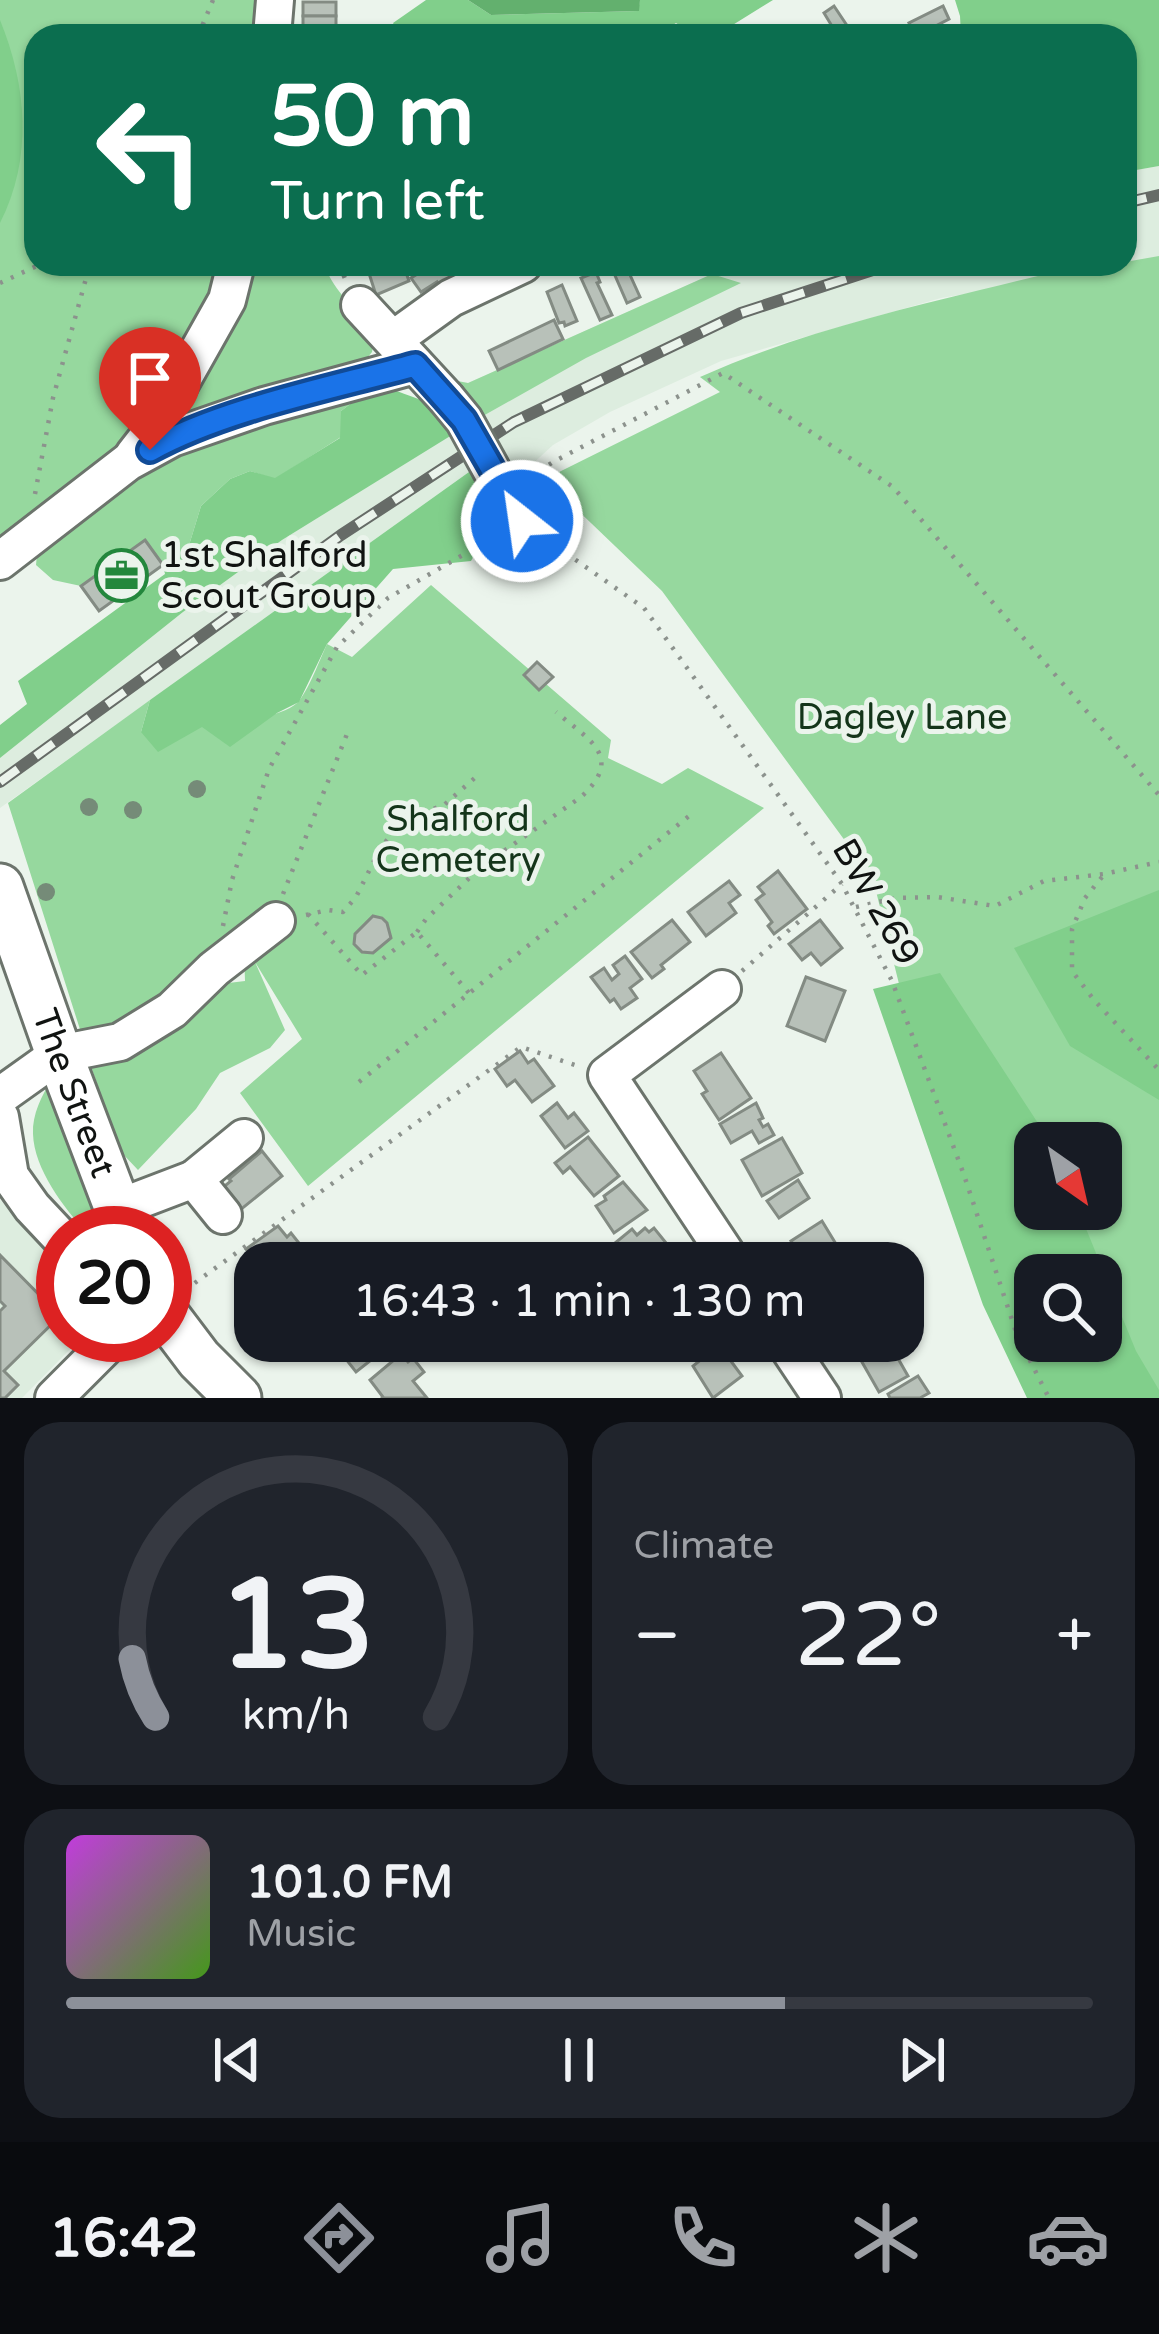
<!DOCTYPE html>
<html lang="en">
<head>
<meta charset="utf-8">
<style>
  :root { --surface:#171b24; --page:#20242c; --text:#f1f3f6; --muted:#9ea1a6; --line:#363941; --accent:#8c9099 }
  body { margin:0; font-family:"Varela Round",sans-serif; background:var(--page); color:var(--text); height:100vh; display:flex; flex-direction:column; font-size:45px; white-space:nowrap }
  * { box-sizing:border-box; margin:0 }
  p { font-size:39px; color:var(--muted) }
  .icon { flex:none; width:66px; height:66px; fill:none; stroke:currentColor; stroke-width:2; stroke-linecap:round; stroke-linejoin:round }
  .map { position:relative; height:1398px; overflow:hidden }
  .panel { display:flex; flex-direction:column; gap:24px; padding:24px; background:#0d0f14; flex:1 }
  .panel>* { flex:none }
  .guide { position:absolute; left:24px; top:24px; width:1113px; height:252px; border-radius:36px; box-shadow:0 3px 9px #0004; background:#0b6e4f; color:#fff; overflow:hidden }
  .needle { width:78px; rotate:146deg }
  .buttons { position:absolute; left:1014px; top:1122px; display:grid; gap:24px }
  .buttons a { display:grid; place-items:center; width:108px; height:108px; border-radius:24px; background:var(--surface); box-shadow:0 3px 9px #0004; font-size:60px }
  .speed { position:absolute; left:36px; top:1206px; display:flex; gap:24px; font-size:60px; font-weight:700; text-align:center }
  .speed>* { display:grid; place-content:center; width:156px; height:156px; border-radius:50%; background:var(--surface); box-shadow:0 3px 9px #0004; line-height:1 }
  .speed .limit { border:18px solid #d22; background:#fff; color:#111 }
  .pin { position:absolute; display:grid; place-items:center; width:102px; height:102px; color:#fff; margin:-123px -51px; border-radius:50% 50% 50% 0; rotate:-45deg; box-shadow:0 0 12px #0007 }
  .pin .icon { rotate:45deg }
  .me { position:absolute; width:132px; margin:-66px; rotate:330deg; stroke-linejoin:round; filter:drop-shadow(0 0 9px #0008) }
  .turn { display:flex; align-items:center; gap:42px; height:252px; padding:0 48px; font-size:54px }
  .turn .icon { width:156px; height:156px; stroke-width:2.5 }
  .turn b { display:block; font-size:84px; line-height:102px }
  .big { font-size:90px; font-weight:600; line-height:1.1 }
  .panel .tile { flex:1; display:flex; flex-direction:column; justify-content:center; gap:18px; min-width:0; padding:0 42px; border-radius:36px; background:var(--page) }
  .panel .dial { align-items:center; gap:0 }
  .dial svg { height:312px; overflow:visible; fill:none; stroke:var(--line); stroke-width:7; stroke-linecap:round; text-anchor:middle }
  .dial text { fill:var(--text); stroke:none }
  .song { display:flex; align-items:center; gap:36px }
  .cover { width:144px; height:144px; border-radius:18px; background:linear-gradient(135deg,hsl(290 70% 55%),hsl(100 70% 35%)) }
  .played { height:12px; border-radius:6px; background:linear-gradient(90deg,var(--accent) 70%,var(--line) 70%) }
  .keys { display:flex; justify-content:space-around; direction:ltr }
  .heat { display:flex; justify-content:space-between; align-items:center; font-size:66px; direction:ltr }
  .panel .tiles { flex:1; display:grid; gap:24px; grid-template-columns:1fr 1fr }
  .tile:last-child { grid-column:span 2 }
  .trip { position:absolute; left:234px; top:1242px; width:690px; height:120px; border-radius:36px; background:var(--surface); box-shadow:0 3px 9px #0004; font-weight:600; line-height:120px; text-align:center }
  .tab-bar { display:flex; height:192px; justify-content:space-around; align-items:center; background:#090b0e; color:var(--muted) }
  .tab-bar .icon { width:84px; height:84px }
  .tab-bar .current { color:var(--accent) }
  .tab-bar b { font-size:54px; color:var(--text) }
  .map>svg:first-child { display:block }
</style>
</head>
<body>
<div class="map">
<svg width="1159" height="1398" viewBox="0 0 1159 1398">
  <rect width="100%" height="100%" fill="#ebf4ec"/>
  <g fill="#ddeddf">
    <polygon points="1159,166 1159,262 941,298 721,361 610,412 553,445 516,479 476,467 0,808 0,758 183,612 282,540 459,430 447,413 421,399 452,380 468,383 735,264 1125,264 1125,172"/>
    <polygon points="0,1200 63,1259 63,1335 84,1335 22,1398 0,1398"/>
  </g>
  <g fill="#96d89e" fill-rule="evenodd">
    <polygon points="0,0 264,0 260,36 36,36 36,264 226,264 139,438 0,543"/>
    <path d="M1159,256v1142l-58,-57v-66h-66l-134,-283 -28,-113 -211,-288 -117,-112 175,-87 -20,-15c89,-40 185,-64 280,-87 47,-11 97,-26 145,-26v-2zM1035,1143h66v66h-66z"/>
    <path d="M244,264h80c10,29 34,46 51,71l-3,17 -13,16 -192,64z"/>
    <polygon points="712,274 741,283 586,358 474,421 452,380 468,383"/>
    <polygon points="366,392 341,411 341,437 275,479 250,471 230,479 201,506 190,542 163,565 145,541 81,586 53,580 36,565 38,543 185,445"/>
    <path d="M431,585l180,155 -3,18 54,26 26,-16 76,40 -456,378 -68,-93 62,-54 -47,-77 30,68 -15,18 -50,25 -24,36 -58,61 -17,-18 -33,-94 124,-73 33,-4 -1,-30 -10,-21 -29,20 -49,58 -72,34 -76,-239 142,-103 -9,32c34,-3 133,-8 156,-29 11,-11 23,-44 30,-59l25,13z"/>
    <path d="M51,1080l51,153h-15c-23,-25 -53,-64 -54,-99 -1,-20 9,-38 18,-54z"/>
  </g>
  <g fill="#81cf8b" fill-rule="evenodd">
    <polygon points="426,0 468,0 491,15 638,11 640,0 773,0 715,36 696,36 676,23 655,36 400,36 393,23"/>
    <polygon points="955,0 1159,0 1159,166 1125,172 1125,36 961,36 960,16"/>
    <path d="M0,20c27,66 33,138 0,203z"/>
    <path d="M388,388c30,11 51,15 72,42l-178,110 -99,72 -183,146v-33l27,-21 -9,-23 147,-107 -2,-9 27,-23 11,-36 29,-27 20,-8 25,7 65,-40 1,-27 25,-19z"/>
    <polygon points="476,467 498,511 471,561 393,569 327,644 299,702 277,713 230,747 202,727 158,752 141,732 150,700"/>
    <polygon points="1159,890 1159,1100 1070,1046 1014,948"/>
    <path d="M940,973l111,170h-16v66h43l58,142 23,39v8h-132l-44,-93 -110,-316zM1101,1275v66h-66v-66z"/>
  </g>
  <polygon fill="#63b06e" points="468,0 640,0 639,11 491,15"/>
  <g fill="#b8c1b9" stroke="#838b83" stroke-width="3">
    <rect x="303" y="2" width="33" height="14"/>
    <polygon points="834,6 854,36 838,36 824,13"/>
    <polygon points="943,6 949,19 916,36 909,23"/>
    <rect x="303" y="16" width="33" height="14"/>
    <polygon points="366,264 381,264 382,268 403,264 409,281 376,295"/>
    <polygon points="425,264 475,264 440,288 437,282 421,292 411,278 427,268"/>
    <polygon points="610,264 625,264 640,297 627,303"/>
    <polygon points="596,272 600,282 597,283 612,315 600,320 581,278"/>
    <polygon points="562,285 577,321 565,326 564,322 559,323 547,292"/>
    <polygon points="554,320 563,339 498,370 489,351"/>
    <polygon points="145,540 163,565 99,611 81,586"/>
    <polygon points="537,662 553,677 539,690 524,675"/>
    <polygon points="778,871 807,909 774,934 768,926 772,922 756,900 764,894 758,887"/>
    <polygon points="729,881 740,895 729,903 736,913 706,936 688,912"/>
    <polygon points="373,916 382,918 387,923 391,938 373,953 362,952 354,944 355,934"/>
    <polygon points="672,920 690,942 661,965 664,969 652,978 631,952"/>
    <polygon points="820,920 842,948 821,965 811,953 802,960 789,944"/>
    <polygon points="625,956 642,979 630,988 637,998 621,1009 614,999 610,1002 591,977 604,968 612,980 619,974 613,965"/>
    <polygon points="806,977 845,991 825,1041 787,1026"/>
    <polygon points="520,1051 528,1063 534,1059 554,1086 532,1102 515,1080 507,1086 495,1069"/>
    <polygon points="721,1053 751,1098 719,1120 702,1094 707,1091 694,1071"/>
    <polygon points="557,1103 568,1118 574,1113 588,1131 565,1148 541,1116"/>
    <polygon points="756,1103 763,1118 759,1120 763,1127 768,1124 774,1135 759,1143 752,1131 731,1143 720,1124"/>
    <polygon points="588,1137 619,1176 594,1196 570,1167 563,1173 555,1163"/>
    <polygon points="782,1138 802,1173 762,1196 742,1160"/>
    <polygon points="262,1151 282,1176 234,1215 216,1193 231,1181 229,1179"/>
    <polygon points="798,1180 809,1198 779,1218 767,1201"/>
    <polygon points="623,1182 647,1210 614,1233 596,1206 606,1200 604,1196"/>
    <polygon points="822,1221 836,1244 805,1263 791,1241"/>
    <polygon points="278,1226 287,1237 291,1233 306,1252 291,1263 287,1263 283,1257 275,1263 272,1260 267,1263 257,1263 246,1249"/>
    <polygon points="645,1228 649,1232 654,1228 671,1249 654,1263 642,1263 637,1258 631,1263 622,1263 609,1248 632,1229 637,1235"/>
    <polygon points="0,1255 60,1316 4,1371 18,1385 5,1398 0,1398 0,1311 5,1306 0,1301"/>
    <polygon points="348,1341 378,1341 385,1349 356,1372 338,1349"/>
    <polygon points="883,1341 888,1341 908,1376 879,1392 858,1355"/>
    <polygon points="719,1345 742,1376 713,1398 693,1366"/>
    <polygon points="401,1354 408,1362 413,1358 424,1372 413,1381 427,1398 381,1398 383,1397 370,1380"/>
    <polygon points="918,1376 929,1393 920,1398 890,1398 888,1394"/>
  </g>
  <g fill="none" stroke-linecap="round" stroke-linejoin="round">
    <defs>
      <g id="minor">
        <polyline points="272,36 275,0"/>
        <polyline points="360,305 446,398"/>
        <polyline points="394,339 451,298 523,264"/>
        <polyline points="134,455 155,428 227,300 236,264"/>
        <polyline points="497,480 522,521"/>
        <polyline points="0,561 128,462 172,438 264,406 415,365"/>
        <polyline points="722,989 607,1075 732,1263"/>
        <polyline points="0,1096 59,1054 120,1042 172,1010 214,969 276,921"/>
        <polyline points="0,1117 10,1176 32,1207 63,1240"/>
        <polyline points="194,1179 244,1138"/>
        <polyline points="118,1208 194,1179 223,1215"/>
        <polyline points="784,1341 822,1398"/>
        <polyline points="54,1398 117,1335"/>
      </g>
      <g id="major">
        <path id="s1" d="M0,887l59,167 68,179"/>
        <polyline points="165,1314 199,1359 238,1398"/>
      </g>
    </defs>
    <use href="#minor" stroke="#6c746c" stroke-width="42"/>
    <use href="#major" stroke="#6c746c" stroke-width="51"/>
    <g stroke="#8c928d" stroke-width="4.5" stroke-dasharray="3 9" stroke-linecap="butt">
      <polyline points="198,36 213,0"/>
      <polyline points="339,264 346,281"/>
      <polyline points="0,283 41,264"/>
      <polyline points="529,478 553,462 723,373 893,487 1159,795"/>
      <polyline points="35,494 53,398 90,264"/>
      <polyline points="546,539 644,608 842,884 892,981 964,1175 1017,1335 1049,1398"/>
      <polyline points="1102,877 1085,898 1072,929 1072,971 1094,1000 1159,1070"/>
      <polyline points="283,894 347,734"/>
      <polyline points="856,907 896,898 937,897 995,906 1044,881 1104,874 1159,862"/>
      <polyline points="308,914 362,975 417,932 469,993"/>
      <polyline points="306,915 328,910 343,912 356,897 381,847 395,831 421,813 444,805 477,776"/>
      <polyline points="223,926 232,880 269,769 337,647 388,598 496,536"/>
      <path d="M417,932l9,-13 55,-52 100,-70c44,-40 8,-57 -25,-85"/>
      <polyline points="742,971 842,884"/>
      <polyline points="359,1082 689,816"/>
      <polyline points="185,1290 521,1047 578,1066"/>
    </g>
    <use href="#minor" stroke="#fff" stroke-width="36"/>
    <use href="#major" stroke="#fff" stroke-width="45"/>
    <defs>
      <g id="rail">
        <polyline points="1125,203 1159,195"/>
        <polyline points="0,782 341,535 514,422 741,313 891,264"/>
      </g>
    </defs>
    <use href="#rail" stroke="#666b67" stroke-width="12"/>
    <use href="#rail" stroke="#ebf4ec" stroke-width="8" stroke-dasharray="22" stroke-linecap="butt"/>
    <defs>
      <polyline id="minor-bridge" points="446,398 464,420 497,480"/>
    </defs>
    <use href="#minor-bridge" stroke="#6c746c" stroke-width="42" stroke-linecap="butt"/>
    <use href="#minor-bridge" stroke="#fff" stroke-width="36"/>
  </g>
  <g fill="#758b78">
    <circle cx="197" cy="789" r="9"/>
    <circle cx="89" cy="807" r="9"/>
    <circle cx="133" cy="810" r="9"/>
    <circle cx="46" cy="892" r="9"/>
  </g>
  <g fill="none" stroke-linecap="round" stroke-linejoin="round">
    <defs>
      <path id="route" d="M150,450c74,-41 182,-62 265,-85l49,55 58,101"/>
    </defs>
    <use href="#route" stroke="#114b97" stroke-width="30"/>
    <use href="#route" stroke="#1a73e8" stroke-width="21"/>
  </g>
  <defs>
    <symbol id="office-ring" viewBox="-11 -11 22 22"><circle r="9.5" fill="#ebf4ec" stroke="#23873c" stroke-width="1.5"/><path d="M-6-3h4V-5.5h4V-3h4V5H-6ZM-1-4.5V-3h2v-1.5ZM-6 0V1H6V0Z" fill="#23873c"/></symbol>
  </defs>
  <g fill-rule="evenodd">
    <use href="#office-ring" x="92" y="546" width="59" height="59"/>
  </g>
  <g text-anchor="middle" dominant-baseline="central" stroke-width="10" stroke-linejoin="round" paint-order="stroke">
    <g font-size="36" fill="#101311" stroke="#ebf4ec" text-anchor="start">
      <text x="161" y="555">1st Shalford<tspan x="161" dy="41">Scout Group</tspan></text>
    </g>
    <g font-size="36" fill="#14351a" stroke="#ebf4ec">
      <text x="902" y="717">Dagley Lane</text>
      <text x="458" y="819">Shalford<tspan x="458" dy="41">Cemetery</tspan></text>
    </g>
    <g font-size="36" fill="#101311" stroke="#ebf4ec">
      <text transform="translate(876 902) rotate(60)">BW 269</text>
      <text stroke="none"><textPath href="#s1" startOffset="219">The Street</textPath></text>
    </g>
  </g>
</svg>
<div class="buttons">
<a><svg class="needle" viewBox="-14 -14 28 28"><path d="M0-13l5 13h-10z" fill="#e53935"/><path d="M0 13l5-13h-10z" fill="#9ea1a6"/></svg></a>
<a><svg class="icon" aria-label="search" viewBox="0 0 24 24"><circle cx="10" cy="10" r="6"/><path d="M15 15l6 6"/></svg></a>
</div>
<div class="speed"><div class="limit">20</div></div>
<div class="pin" style="left:150px;top:450px;background:#d93025"><svg class="icon" aria-label="arrive" viewBox="0 0 24 24"><path d="M6 21V4h12l-3 4 3 4H6"/></svg></div>
<svg class="me" style="left:522px;top:521px" viewBox="-20 -20 40 40"><circle r="17" fill="#1a73e8" stroke="#fff" stroke-width="3"/><path d="M0-11L8 9 0 5-8 9z" fill="#fff"/></svg>
<div class="trip">16:43 · 1 min · 130 m</div>
<div class="guide">
<div class="turn"><svg class="icon" aria-label="left" viewBox="0 0 24 24"><path d="M17 20v-9H6M10 6l-5 5 5 5"/></svg><div><b>50 m</b>Turn left</div></div>
</div>
</div>
<section class="panel">
<div class="tiles">
<div class="tile dial"><svg viewBox="0 0 100 80">
<path d="M14 69A42 42 0 1 1 86 69"/>
<path d="M14 69A42 42 0 0 1 8 54" stroke="#8c9099"/>
<text x="50" y="56" font-size="32" font-weight="700">13</text>
<text x="50" y="72" font-size="11">km/h</text>
</svg></div>
<div class="tile"><p>Climate</p>
<div class="heat"><a>−</a><b class="big">22°</b><a>+</a></div>
</div>
<div class="tile">
<div class="song"><i class="cover"></i><div><b>101.0 FM</b><p>Music</p></div></div>
<div class="played"></div>
<div class="keys"><svg class="icon" aria-label="previous" viewBox="0 0 24 24"><path d="M18 5L8 12l10 7zM5 5v14"/></svg><svg class="icon" aria-label="pause" viewBox="0 0 24 24"><path d="M8 5v14M16 5v14"/></svg><svg class="icon" aria-label="next" viewBox="0 0 24 24"><path d="M6 5l10 7-10 7zM19 5v14"/></svg></div>
</div>
</div>
</section>
<nav class="tab-bar">
<b>16:42</b>
<svg class="icon current" aria-label="directions" viewBox="0 0 24 24"><path d="M12 3l9 9-9 9-9-9zM9 14v-3h6M13 9l2 2-2 2"/></svg>
<svg class="icon" aria-label="music" viewBox="0 0 24 24"><path d="M9 18V5l10-2v13"/><circle cx="6" cy="18" r="3"/><circle cx="16" cy="16" r="3"/></svg>
<svg class="icon" aria-label="phone" viewBox="0 0 24 24"><path d="M5 4h4l2 5-3 2q2 4 5 5l2-3 5 2v4C11 20 4 13 5 4z"/></svg>
<svg class="icon" aria-label="climate" viewBox="0 0 24 24"><path d="M12 3v18M4 7l16 10M4 17L20 7"/></svg>
<svg class="icon" aria-label="car" viewBox="0 0 24 24"><path d="M5 17H2v-5l4-1 3-4h7l3 4 3 1v5h-3M9 17h6M6 11h13"/><circle cx="7" cy="17" r="2"/><circle cx="17" cy="17" r="2"/></svg>
</nav>
</body>
</html>
